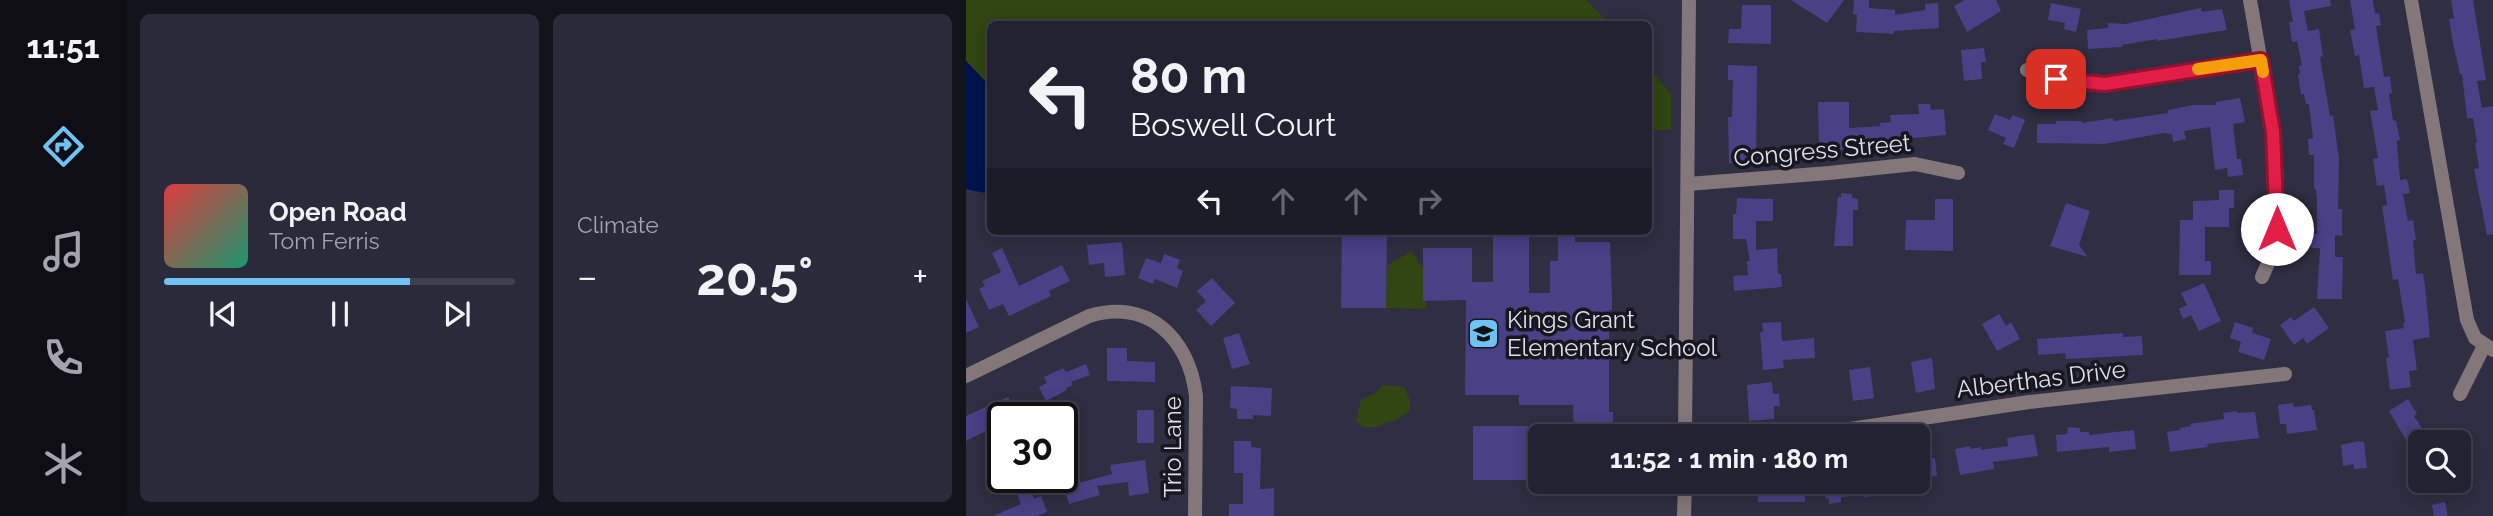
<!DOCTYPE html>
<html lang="en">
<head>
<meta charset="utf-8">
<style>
  :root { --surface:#232232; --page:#2b2a3a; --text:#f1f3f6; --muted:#a3a4ac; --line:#403f4d; --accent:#70c2f4 }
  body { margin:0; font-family:Raleway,sans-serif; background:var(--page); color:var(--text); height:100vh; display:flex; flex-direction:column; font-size:26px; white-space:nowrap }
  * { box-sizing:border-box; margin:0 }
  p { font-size:23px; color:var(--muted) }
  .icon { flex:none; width:38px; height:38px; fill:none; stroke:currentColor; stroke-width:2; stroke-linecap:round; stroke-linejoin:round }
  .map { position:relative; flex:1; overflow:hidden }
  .side { display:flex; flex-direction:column; gap:14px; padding:14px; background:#13131c; width:840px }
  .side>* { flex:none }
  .top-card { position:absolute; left:21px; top:21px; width:665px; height:214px; border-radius:10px; box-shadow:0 4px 18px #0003,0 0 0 2px var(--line); background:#232232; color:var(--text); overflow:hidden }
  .tools { position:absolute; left:1442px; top:430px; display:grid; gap:14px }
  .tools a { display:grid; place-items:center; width:63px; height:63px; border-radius:10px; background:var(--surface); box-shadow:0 4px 18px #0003,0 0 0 2px var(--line); font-size:35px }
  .speed { position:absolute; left:21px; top:402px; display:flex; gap:14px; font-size:35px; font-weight:700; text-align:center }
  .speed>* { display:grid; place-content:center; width:91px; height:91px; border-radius:50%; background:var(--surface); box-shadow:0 4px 18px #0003,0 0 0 2px var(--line); line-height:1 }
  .speed .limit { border:4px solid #111; border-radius:10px; background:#fff; color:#111 }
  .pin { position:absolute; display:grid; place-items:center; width:60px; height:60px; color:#fff; margin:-30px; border-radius:14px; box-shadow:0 4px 10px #0006 }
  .me { position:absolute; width:77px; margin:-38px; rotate:0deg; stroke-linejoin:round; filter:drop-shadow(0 0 5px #0008) }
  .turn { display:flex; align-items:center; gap:24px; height:147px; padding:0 28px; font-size:32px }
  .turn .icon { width:91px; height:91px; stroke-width:2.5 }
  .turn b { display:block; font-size:49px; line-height:60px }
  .lanes { display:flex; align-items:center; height:66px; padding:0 28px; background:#0003; justify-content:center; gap:35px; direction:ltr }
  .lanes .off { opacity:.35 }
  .big { font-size:52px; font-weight:700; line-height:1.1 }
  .side .tile { flex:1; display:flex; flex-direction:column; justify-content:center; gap:10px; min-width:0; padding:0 24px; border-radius:10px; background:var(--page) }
  .song { display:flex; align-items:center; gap:21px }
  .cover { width:84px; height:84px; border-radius:10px; background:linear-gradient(135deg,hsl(0 70% 55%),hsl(160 70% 35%)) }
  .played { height:7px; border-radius:4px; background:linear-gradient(90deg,var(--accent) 70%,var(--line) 70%) }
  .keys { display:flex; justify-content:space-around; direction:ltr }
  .heat { display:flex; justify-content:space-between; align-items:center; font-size:38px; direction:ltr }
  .side .tiles { flex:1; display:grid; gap:14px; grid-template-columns:repeat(2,1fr) }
  .trip { position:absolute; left:562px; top:424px; width:402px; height:70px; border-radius:10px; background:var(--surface); box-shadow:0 4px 18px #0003,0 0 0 2px var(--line); font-weight:700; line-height:70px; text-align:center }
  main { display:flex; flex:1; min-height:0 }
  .dock { display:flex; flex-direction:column; width:126px; justify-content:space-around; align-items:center; background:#0e0e14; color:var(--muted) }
  .dock .icon { width:49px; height:49px }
  .dock .active { color:var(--accent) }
  .dock b { font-size:32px; color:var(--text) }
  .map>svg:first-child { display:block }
</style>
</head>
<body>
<main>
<nav class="dock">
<b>11:51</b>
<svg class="icon active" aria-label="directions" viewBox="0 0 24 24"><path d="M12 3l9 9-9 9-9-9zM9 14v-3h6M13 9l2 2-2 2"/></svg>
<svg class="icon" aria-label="music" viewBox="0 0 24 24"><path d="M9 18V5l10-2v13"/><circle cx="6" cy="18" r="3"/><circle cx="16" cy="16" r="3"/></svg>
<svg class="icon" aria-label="phone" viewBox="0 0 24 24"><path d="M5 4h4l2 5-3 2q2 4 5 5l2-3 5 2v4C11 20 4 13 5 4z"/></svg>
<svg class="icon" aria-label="climate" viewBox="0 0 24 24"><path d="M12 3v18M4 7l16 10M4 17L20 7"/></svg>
</nav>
<section class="side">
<div class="tiles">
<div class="tile">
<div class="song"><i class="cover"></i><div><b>Open Road</b><p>Tom Ferris</p></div></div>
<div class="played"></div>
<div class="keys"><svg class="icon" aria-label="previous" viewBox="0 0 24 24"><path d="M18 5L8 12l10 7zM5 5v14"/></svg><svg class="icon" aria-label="pause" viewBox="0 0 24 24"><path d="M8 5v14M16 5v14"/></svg><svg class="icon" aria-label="next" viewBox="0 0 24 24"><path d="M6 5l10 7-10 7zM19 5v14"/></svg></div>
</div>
<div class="tile"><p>Climate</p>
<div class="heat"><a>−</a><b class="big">20.5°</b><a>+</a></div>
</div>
</div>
</section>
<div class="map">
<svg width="1527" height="516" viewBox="0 0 1527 516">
  <rect width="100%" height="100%" fill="#2f2e42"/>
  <g fill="#314611">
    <polygon points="0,0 620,0 644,24 24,24 24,86 0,61"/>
    <polygon points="683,68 705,94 705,130 683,130"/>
    <polygon points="445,251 457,268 461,309 420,308 421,266"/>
    <polygon points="417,385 438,387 444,400 444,411 427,422 423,421 411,427 397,427 390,421 395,400 409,393"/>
  </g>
  <polygon fill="#00134e" points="0,61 24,86 24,194 0,189"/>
  <g fill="#494085">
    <polygon points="825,0 878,0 861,23"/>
    <polygon points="888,0 903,0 903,8 929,10 929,15 959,10 959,4 972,3 973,28 928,31 928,34 890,32 891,15 887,14"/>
    <polygon points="999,0 1030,0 1035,11 1001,32 988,6"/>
    <polygon points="1323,0 1364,0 1365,6 1338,11 1342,31 1353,29 1357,56 1354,57 1364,116 1367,115 1373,159 1372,209 1376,209 1376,236 1369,235 1369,257 1377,257 1376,299 1351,299 1354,248 1345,248 1346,234 1351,234 1351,199 1350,189 1348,189 1348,155 1343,155 1342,139 1347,138 1343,104 1340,104 1338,94 1335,95 1332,74 1334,74 1333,66 1336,65 1331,41 1326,42 1323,22 1327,22"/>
    <polygon points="1384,0 1407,0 1409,14 1413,13 1415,25 1410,26 1418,77 1424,76 1426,93 1423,94 1427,120 1430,121 1434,140 1431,141 1434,180 1441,179 1444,193 1437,194 1442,221 1447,220 1450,240 1447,240 1450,274 1457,273 1459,286 1464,337 1447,340 1451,370 1443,371 1445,387 1424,390 1420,358 1423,357 1419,331 1438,328 1437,323 1439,323 1432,279 1427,280 1423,253 1416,206 1421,205 1418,185 1411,186 1407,159 1412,158 1404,111 1412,110 1408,87 1398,88 1393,55 1389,56 1384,30 1389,29"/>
    <polygon points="1485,0 1507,0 1520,80 1511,81 1516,108 1527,106 1527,234 1521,235 1508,169 1513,168 1509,143 1511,143 1507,118 1501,118 1496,74 1494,74 1486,38 1483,19 1488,18"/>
    <polygon points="1085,3 1115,9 1110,32 1098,29 1099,23 1082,20"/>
    <polygon points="776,5 805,5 805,44 762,43 763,29 775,29"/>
    <polygon points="1235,8 1236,12 1256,9 1261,30 1191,41 1191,39 1156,45 1156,47 1122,49 1121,30 1142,28 1142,23 1159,24"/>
    <polygon points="1018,48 1020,62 1015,62 1016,79 998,81 995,50"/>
    <polygon points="762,65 791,66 790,162 763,163 762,117 766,117 767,80 762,80"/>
    <polygon points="1274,98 1279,122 1267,124 1271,159 1275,159 1277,175 1262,177 1261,168 1249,170 1244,127 1218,131 1220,139 1207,142 1206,134 1198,133 1138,144 1071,143 1071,124 1090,124 1090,121 1116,121 1116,123 1147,118 1148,121 1202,113 1202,110 1227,105 1250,105 1250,102"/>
    <polygon points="852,102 883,102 883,128 914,126 914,123 925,122 924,115 953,114 952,104 964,104 965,110 978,109 980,135 936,139 936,145 869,150 869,153 853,153"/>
    <polygon points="1029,114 1044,120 1047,115 1059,120 1048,148 1037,144 1040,138 1022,130"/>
    <polygon points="1253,190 1268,190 1268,208 1263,208 1263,227 1239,227 1239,261 1245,261 1245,275 1213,275 1214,220 1227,220 1227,201 1253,200"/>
    <polygon points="875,193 886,194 886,198 892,199 892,210 887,210 887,246 868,246 872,197 875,197"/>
    <polygon points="771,198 807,199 807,221 790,221 790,250 811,248 812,274 815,274 816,287 768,291 767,276 782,275 781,261 784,261 780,239 767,239 767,214 770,214"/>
    <polygon points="969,199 987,199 987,251 939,250 940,220 969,220"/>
    <polygon points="1100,203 1124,211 1113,245 1122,257 1084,246"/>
    <polygon points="376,231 421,232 420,308 375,308"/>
    <polygon points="527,231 563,231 563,293 584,293 584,261 592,261 592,235 609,235 609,242 644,242 646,297 646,310 643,310 643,412 647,412 647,436 608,436 607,405 553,405 553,395 499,395 500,300 457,301 457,248 506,248 506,282 527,282"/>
    <polygon points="156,242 159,275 139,277 138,263 123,265 121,245"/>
    <polygon points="36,248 53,286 96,265 104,281 83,291 85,296 43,316 37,304 23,310 13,289 19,286 16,281 35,272 26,253"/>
    <polygon points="198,254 214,260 211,268 217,271 211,288 189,279 187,284 172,278 180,258 195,263"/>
    <polygon points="246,278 269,303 245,326 230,310 240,301 231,291"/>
    <polygon points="1238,283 1255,321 1233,331 1225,315 1217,319 1213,309 1221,305 1215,293"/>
    <polygon points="0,299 13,327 0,333"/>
    <polygon points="1348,307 1363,328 1341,344 1337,338 1328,345 1314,325 1325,317 1328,321"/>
    <polygon points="1033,314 1040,326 1045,322 1054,339 1031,351 1016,324"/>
    <polygon points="815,322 816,341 848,338 849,358 817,360 818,368 797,370 794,332 797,332 796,323"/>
    <polygon points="1269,322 1287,328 1286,333 1305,339 1298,360 1272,352 1275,342 1264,338"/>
    <polygon points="273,333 284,364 266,369 257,338"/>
    <polygon points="1157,333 1157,337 1176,336 1177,355 1100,359 1099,353 1072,355 1071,339"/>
    <polygon points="141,348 161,348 161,361 189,362 189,382 141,381"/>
    <polygon points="966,358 969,389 950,393 945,362"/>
    <polygon points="120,364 124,375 105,382 107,385 100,388 101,390 80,401 73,387 81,383 78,377 97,368 100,372"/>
    <polygon points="904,367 908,398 887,401 883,370"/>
    <polygon points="806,382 807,394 813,394 814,406 808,406 808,419 783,421 781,385"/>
    <polygon points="265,386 306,388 305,416 287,415 287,419 271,419 271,409 264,408"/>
    <polygon points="42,397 48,408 61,402 69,418 37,418 37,422 0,441 0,416"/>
    <polygon points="1442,399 1451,414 1448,416 1460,434 1443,445 1423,411"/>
    <polygon points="1327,403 1328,407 1345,405 1346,410 1348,410 1351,430 1321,434 1320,424 1314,424 1312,405"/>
    <rect x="171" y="410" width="17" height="33"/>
    <polygon points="1271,411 1271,413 1289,412 1293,438 1241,444 1242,447 1204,452 1201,432 1214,430 1214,428 1225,426 1224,424 1258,419 1257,413"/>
    <polygon points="507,426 562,426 562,429 574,429 574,478 562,478 562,480 507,480"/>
    <polygon points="1102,427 1114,428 1114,432 1123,432 1123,435 1168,430 1170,449 1143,452 1143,447 1091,452 1090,435 1101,434"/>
    <polygon points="1068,434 1072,456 1027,462 1028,469 994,475 989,449 1004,446 1005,449 1015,447 1015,450 1042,446 1041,438"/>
    <polygon points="268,441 285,441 285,447 295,448 294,489 308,488 308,516 263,516 263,504 277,504 277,473 268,473"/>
    <polygon points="1393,441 1398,442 1401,468 1388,469 1387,464 1377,466 1375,445"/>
    <polygon points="1493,447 1506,448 1504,465 1493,464"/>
    <polygon points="969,458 971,476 952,478 952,460"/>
    <polygon points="179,460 183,493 163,496 162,482 131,486 134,495 103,504 98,487 146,474 144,465"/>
    <rect x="792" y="481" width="47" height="21"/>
    <polygon points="858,481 921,481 923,494 898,497 898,494 875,497 875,502 863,504 863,498 860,499"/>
    <polygon points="63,487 68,499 75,496 81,512 71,516 27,516 55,504 50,491"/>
    <polygon points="1479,502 1482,516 1468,516 1466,505"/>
  </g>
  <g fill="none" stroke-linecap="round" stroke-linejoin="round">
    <g stroke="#837779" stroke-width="14">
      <polyline points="1284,0 1307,132 1311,181 1309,247 1296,277"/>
      <polyline points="1445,0 1501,320 1509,338 1527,350"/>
      <polyline points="1061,70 1090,79 1139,84 1295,60"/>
      <polyline points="722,184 863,173 949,164 992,173"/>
      <path d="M0,376l123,-60c60,-18 100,23 107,80l-1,120"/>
      <polyline points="1494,394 1518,346"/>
      <polyline points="838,436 1063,402 1319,374"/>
    </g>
    <g stroke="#837779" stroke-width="14">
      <polyline points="719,436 723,0"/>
      <polyline points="718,516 719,481"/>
    </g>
  </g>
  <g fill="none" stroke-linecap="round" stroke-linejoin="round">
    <defs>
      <polyline id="route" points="1090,79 1139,84 1295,60 1307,132 1311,229"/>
    </defs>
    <use href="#route" stroke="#92132f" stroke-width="18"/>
    <use href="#route" stroke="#e11d48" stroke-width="12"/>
    <polyline stroke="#f59e0b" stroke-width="12" points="1232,69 1295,60 1297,72"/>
  </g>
  <defs>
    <symbol id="school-square" viewBox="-11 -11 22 22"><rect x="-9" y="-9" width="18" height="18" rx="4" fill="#70c2f4" stroke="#181720"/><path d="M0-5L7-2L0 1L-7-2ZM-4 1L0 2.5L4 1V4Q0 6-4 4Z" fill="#111"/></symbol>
  </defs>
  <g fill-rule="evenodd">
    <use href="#school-square" x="500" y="316" width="35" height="35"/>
  </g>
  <g text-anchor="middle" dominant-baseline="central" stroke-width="7" stroke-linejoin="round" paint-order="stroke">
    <g font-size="24" fill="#dfdfec" stroke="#181720">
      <text transform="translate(856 150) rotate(-5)">Congress Street</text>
      <text transform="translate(1075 379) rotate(-7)">Alberthas Drive</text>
      <text transform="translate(206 447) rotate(-90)">Trio Lane</text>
    </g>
    <g font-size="24" fill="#dfdfec" stroke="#181720" text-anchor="start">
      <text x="541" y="319">Kings Grant<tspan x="541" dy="28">Elementary School</tspan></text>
    </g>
  </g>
</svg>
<div class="tools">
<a><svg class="icon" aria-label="search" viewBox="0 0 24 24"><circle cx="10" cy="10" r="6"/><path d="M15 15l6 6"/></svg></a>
</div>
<div class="speed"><div class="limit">30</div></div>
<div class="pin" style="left:1090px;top:79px;background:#d93025"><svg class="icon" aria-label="arrive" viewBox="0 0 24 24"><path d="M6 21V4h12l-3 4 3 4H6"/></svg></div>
<svg class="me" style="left:1311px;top:229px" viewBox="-20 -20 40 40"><circle r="19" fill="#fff"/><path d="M0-13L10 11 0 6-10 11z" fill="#e11d48"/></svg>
<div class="trip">11:52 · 1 min · 180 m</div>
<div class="top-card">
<div class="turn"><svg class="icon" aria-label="left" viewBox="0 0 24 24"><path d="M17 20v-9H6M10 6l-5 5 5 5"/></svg><div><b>80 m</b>Boswell Court</div></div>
<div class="lanes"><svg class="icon" aria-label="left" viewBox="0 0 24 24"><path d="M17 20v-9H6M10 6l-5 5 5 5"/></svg><svg class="icon off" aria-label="ahead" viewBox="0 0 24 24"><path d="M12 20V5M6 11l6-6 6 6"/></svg><svg class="icon off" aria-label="ahead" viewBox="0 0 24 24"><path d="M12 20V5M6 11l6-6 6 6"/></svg><svg class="icon off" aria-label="right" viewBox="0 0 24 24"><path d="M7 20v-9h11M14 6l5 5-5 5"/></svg></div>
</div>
</div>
</main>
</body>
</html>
